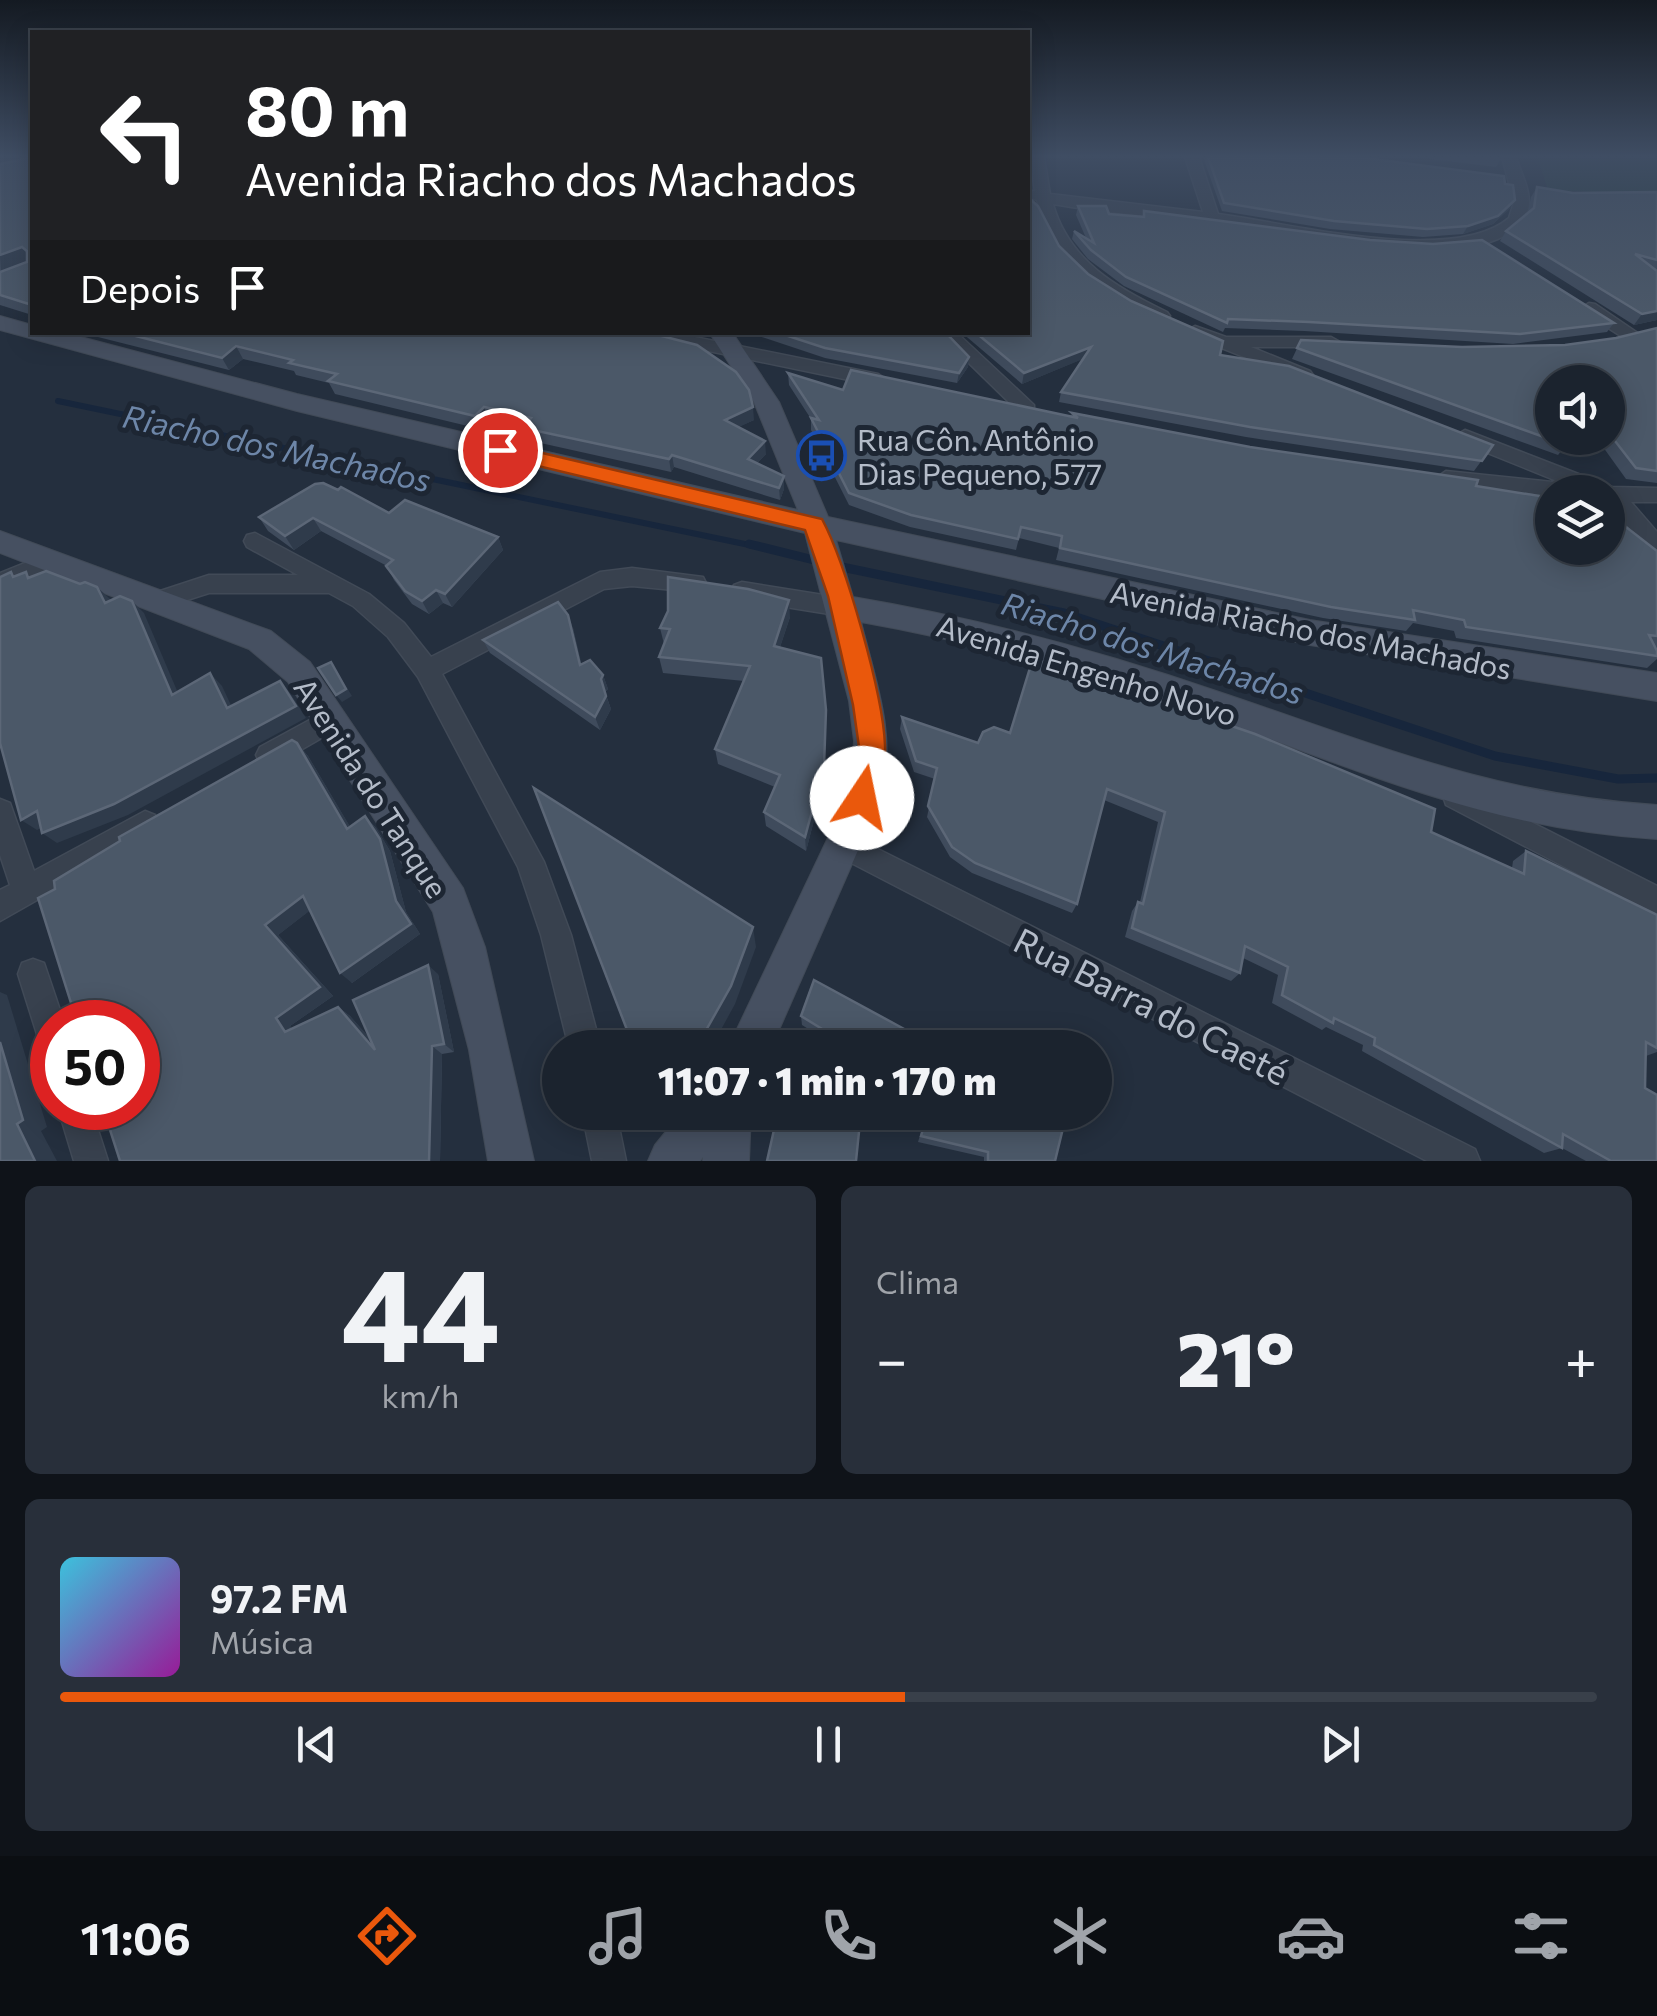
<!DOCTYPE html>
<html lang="pt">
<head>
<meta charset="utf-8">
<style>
  :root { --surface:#1b232e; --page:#282f3a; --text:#f1f3f6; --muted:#a0a4aa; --line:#39404a; --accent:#ea580c }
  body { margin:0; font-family:Commissioner,sans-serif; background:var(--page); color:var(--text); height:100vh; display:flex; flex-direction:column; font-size:38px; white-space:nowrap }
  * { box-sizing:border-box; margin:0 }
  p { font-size:32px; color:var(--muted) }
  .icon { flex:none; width:55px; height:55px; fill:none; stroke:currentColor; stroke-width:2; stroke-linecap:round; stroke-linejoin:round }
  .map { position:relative; height:1161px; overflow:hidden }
  .details { display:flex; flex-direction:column; gap:25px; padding:25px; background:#0f1319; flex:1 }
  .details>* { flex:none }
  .banner { position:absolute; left:30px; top:30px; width:1000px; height:305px; border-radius:0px; box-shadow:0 5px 25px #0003,0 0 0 2px var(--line); background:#202124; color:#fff; overflow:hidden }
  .tools { position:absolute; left:1535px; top:365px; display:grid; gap:20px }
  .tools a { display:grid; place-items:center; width:90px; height:90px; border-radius:50%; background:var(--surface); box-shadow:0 5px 25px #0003,0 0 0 2px var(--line); font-size:50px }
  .speed { position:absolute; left:30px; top:1000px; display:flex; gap:20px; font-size:50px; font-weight:700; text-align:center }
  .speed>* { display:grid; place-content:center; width:130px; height:130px; border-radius:50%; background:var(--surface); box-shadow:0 5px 25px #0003,0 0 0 2px var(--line); line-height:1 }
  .speed .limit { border:15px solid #d22; background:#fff; color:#111 }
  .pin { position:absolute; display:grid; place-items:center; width:85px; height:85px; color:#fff; margin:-42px; border:5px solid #fff; border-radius:50%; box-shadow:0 2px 10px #0007 }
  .me { position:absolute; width:110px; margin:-55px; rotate:11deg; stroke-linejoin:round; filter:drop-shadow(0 0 8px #0008) }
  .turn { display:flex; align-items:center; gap:35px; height:210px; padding:0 50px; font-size:45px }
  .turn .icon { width:130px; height:130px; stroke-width:2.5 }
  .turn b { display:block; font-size:70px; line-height:85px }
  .then { display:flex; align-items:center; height:95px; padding:0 50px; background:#0003; gap:20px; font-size:38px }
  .big { font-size:75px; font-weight:800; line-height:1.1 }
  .details .widget { flex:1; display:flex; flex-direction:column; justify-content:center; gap:15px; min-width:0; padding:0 35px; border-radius:15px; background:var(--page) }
  .details .dial { align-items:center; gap:0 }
  .dial b { font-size:130px; line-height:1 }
  .song { display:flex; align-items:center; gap:30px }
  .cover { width:120px; height:120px; border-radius:15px; background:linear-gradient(135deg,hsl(190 70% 55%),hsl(300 70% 35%)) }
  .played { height:10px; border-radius:5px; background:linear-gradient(90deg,var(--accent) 55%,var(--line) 55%) }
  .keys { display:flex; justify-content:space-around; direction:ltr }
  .heat { display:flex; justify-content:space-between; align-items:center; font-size:55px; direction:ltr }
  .details .tiles { flex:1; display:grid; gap:25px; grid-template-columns:1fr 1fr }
  .widget:last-child { grid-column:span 2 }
  .trip { position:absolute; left:542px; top:1030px; width:570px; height:100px; border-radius:50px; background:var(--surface); box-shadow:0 5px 25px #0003,0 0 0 2px var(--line); font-weight:800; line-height:100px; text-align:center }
  .tabs { display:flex; height:160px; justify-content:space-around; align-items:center; background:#0b0e12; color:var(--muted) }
  .tabs .icon { width:70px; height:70px }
  .tabs .selected { color:var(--accent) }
  .tabs b { font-size:45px; color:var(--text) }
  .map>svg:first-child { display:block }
</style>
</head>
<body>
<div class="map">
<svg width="1657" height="1161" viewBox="0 0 1657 1161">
  <rect width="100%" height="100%" fill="#242f3e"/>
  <polygon fill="#263c3f" points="1537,157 1657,157 1657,195 1548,190"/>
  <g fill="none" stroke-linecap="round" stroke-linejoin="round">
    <polyline stroke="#17263c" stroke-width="6" points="58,401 759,547"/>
    <g stroke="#17263c" stroke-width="9">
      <polyline points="749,544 818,561"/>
      <polyline points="837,566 1064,613 1495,756 1618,779 1657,778"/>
    </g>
    <defs>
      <g id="street">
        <path d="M1030,157h14l6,37 153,18 -18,-55h14l19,57c71,9 235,52 291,4l5,-16 -12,-45h14c5,17 19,40 10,58 -11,22 -43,31 -65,33 -73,7 -147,-12 -219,-22 -63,-9 -127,-11 -189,-22 16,57 64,84 114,108l3,4 -9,5c-58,-17 -109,-63 -124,-121l-9,-3v-6h7z"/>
        <polygon points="1589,303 1595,304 1642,336 1639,340 1627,340 1583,312 1581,308"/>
        <polygon points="1195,326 1226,337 1331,337 1340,342 1331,347 1251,347 1310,371 1313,375 1304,381 1189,335 1186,331"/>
        <polygon points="633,332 670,332 878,374 887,380 878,386 641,337"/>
        <polygon points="937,332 956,332 1034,405 1034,413 1020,413"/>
        <path d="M1465,430l147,57 45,1v14h-26l26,30v24c-11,-4 -35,-39 -49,-51v-13h-56v4l-113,-13 -3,-5 10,-7 116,12 -104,-42 -3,-5z"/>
        <polygon points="255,533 369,594 404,623 431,657 600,572 632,568 703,577 706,583 703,589 695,592 632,586 604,589 442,674 544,862 571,935 601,1048 569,1048 541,935 518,867 418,677 388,637 353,606 329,593 209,593 159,609 151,606 148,600 151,594 209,575 298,575 247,547 244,541 247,535"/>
        <polygon points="50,553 61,561 58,567 0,591 0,573"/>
        <polygon points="742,582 842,598 850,601 854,607 850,613 842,616 742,600 734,597 731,591 734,585"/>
        <polygon points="330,709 339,712 343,720 339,728 278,763 269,767 260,763 256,755 260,747"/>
        <polygon points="1456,784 1657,886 1657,915 1446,805 1443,796 1446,787"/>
        <polygon points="0,799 10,803 34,871 145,811 155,815 159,824 155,833 0,921 0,890 10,885 0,855"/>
        <polygon points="844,832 1475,1149 1480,1161 1427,1161 834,854 830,845 834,836"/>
        <polygon points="33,959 44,963 64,1022 52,1022 52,1052 41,1047 18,974 22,963"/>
        <polygon points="58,1108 91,1108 108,1161 74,1161"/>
        <polygon points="582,1112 616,1112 626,1161 592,1161"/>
      </g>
      <g id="secondary">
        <path d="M0,316l32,9v7h30l235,62 501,116 -44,-108 -45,-70h23l47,70 49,115 482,103 347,53v28l-347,-56 -474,-105 17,57c125,21 247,54 366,95 153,51 274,103 438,113v34c-167,-10 -290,-66 -445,-121 -114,-41 -231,-75 -351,-96 15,60 36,114 20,176l-110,250h-43l107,-225 17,-56 2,-26 -5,-40 -44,-168 -508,-122 -297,-81z"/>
        <polygon points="0,531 271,631 310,662 463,888 485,947 534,1161 488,1161 469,1050 433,912 288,682 249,649 0,553"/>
        <polygon points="682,1112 751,1112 749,1161 703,1161 703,1157 700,1161 648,1161 655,1145"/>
      </g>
    </defs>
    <use href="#street" stroke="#414a57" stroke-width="3"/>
    <use href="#secondary" stroke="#414a57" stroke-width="2"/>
    <use href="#street" fill="#38414e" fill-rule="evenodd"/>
    <use href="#secondary" fill="#465061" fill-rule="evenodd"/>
  </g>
  <g fill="#3f4b5c" fill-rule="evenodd">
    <polygon points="0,157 32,157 32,315 0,305 0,164 25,158 0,163"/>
    <polygon points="1203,157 1358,157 1505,184 1515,200 1510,208 1493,224 1463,234 1423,237 1330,229 1222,211"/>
    <polygon points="1414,157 1500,157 1501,159 1496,167"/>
    <polygon points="1537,187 1573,193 1657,192 1657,320 1634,325 1500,241 1506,231 1528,212 1531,197"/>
    <polygon points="1078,206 1109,214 1142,217 1144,211 1614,323 1607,332 1513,344 1304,331 1225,328 1223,332 1124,286 1088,259 1072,239 1074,231 1086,238 1076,215"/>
    <polygon points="1059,246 1088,274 1220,355 1493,445 1474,471 1246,437 1059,402 1061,392 1082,359 1022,384 961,332 1028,332"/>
    <path d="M1657,328v155l-31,-4 -23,-32 -37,-9v7l-8,10 -266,-96 9,-19 161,7 103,-2 51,-7zM1608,382v56h-56z"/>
    <polygon points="88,332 646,332 754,420 738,427 766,454 757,463 784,489 780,500 674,467 671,472 527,440 523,428 488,420 480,429 335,394 329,383 296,375 294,371 243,359 229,370 90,335"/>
    <polygon points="747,332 945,332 969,357 968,367 957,383 825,358"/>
    <polygon points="788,373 843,390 1071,416 1072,413 1250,447 1476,486 1657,551 1657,659 1647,668 1456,638 1454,631 1413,623 1406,631 1323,618 1056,560 1059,548 1019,538 1016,550 910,527 849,505 811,430 811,419 789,385"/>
    <polygon points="389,513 498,537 503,550 452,607 443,603 429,614 412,604 394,580 387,566 321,531 294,550 268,531 259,517"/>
    <polygon points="790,617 780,647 824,782 806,851 766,826 764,812 775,787 718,764 715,749 744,681 663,673 659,657 664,644 660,628"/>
    <polygon points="573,628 581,664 603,675 608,689 605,692 611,709 600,730 490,653 483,640"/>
    <polygon points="902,717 978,743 1010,733 1431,832 1512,868 1513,861 1526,851 1657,915 1657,1052 1646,1056 1645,1088 1657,1161 1586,1161 1562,1148 1544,1153 1362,1051 1363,1045 1326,1027 1322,1030 1272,1003 1278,975 1243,958 1240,973 1231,981 1125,937 1132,911 1138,902 1140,902 1158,822 1104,800 1077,904 1072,913 972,873 950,857 927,817 935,779 914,772 900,729"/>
    <polygon points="297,743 308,756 350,827 365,816 376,828 390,851 406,912 420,934 352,983 310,910 278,935 333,996 290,1026 292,1029 338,1007 350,1016 370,1039 438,974 454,1052 442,1054 440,1161 55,889"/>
    <polygon points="801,1016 906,1030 901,1048 839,1048 802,1025"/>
    <polygon points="927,1112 1055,1161 984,1161 984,1157 918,1142"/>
  </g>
  <g fill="#2f3b4b">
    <polygon points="0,157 31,157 0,163"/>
    <polygon points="1515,200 1510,208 1493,224 1463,234 1468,226"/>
    <polygon points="22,247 31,260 1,271 0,255"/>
    <polygon points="1657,311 1657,320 1634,325 1642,314"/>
    <polygon points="236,346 243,359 229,370 222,358"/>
    <polygon points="1091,347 1088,357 1022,384 1024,373"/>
    <polygon points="969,357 968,367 957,383 959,373"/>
    <polygon points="484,407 488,420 480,429 475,416"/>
    <polygon points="753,407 754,420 726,433 725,420"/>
    <polygon points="765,441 766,454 749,471 748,459"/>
    <polygon points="672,455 674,467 671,472 669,459"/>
    <polygon points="784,476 784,489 780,500 779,488"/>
    <polygon points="313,518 321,531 294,550 285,536"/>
    <polygon points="498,537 503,550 452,607 445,594"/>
    <polygon points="97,587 110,599 117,616 105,603"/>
    <polygon points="436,590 443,603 429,614 422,601"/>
    <polygon points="789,600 790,617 775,662 774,646"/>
    <polygon points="132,601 144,613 184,707 172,695"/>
    <polygon points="568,615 573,628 585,678 580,665"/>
    <polygon points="331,662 352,696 342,702 336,695"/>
    <polygon points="210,673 222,686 238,720 227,708"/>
    <polygon points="603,675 608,689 605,692 601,679"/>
    <polygon points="280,681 290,693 306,718 128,815 57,843 42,833"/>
    <polygon points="606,696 611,709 600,730 595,717"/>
    <polygon points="826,710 824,782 806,851 805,837"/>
    <polygon points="297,743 308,756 358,840 347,829"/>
    <polygon points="37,811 53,822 37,830 21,820"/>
    <polygon points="365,816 376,828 390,851 406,912 420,934 352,983 340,973"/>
    <polygon points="303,896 316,906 278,935 333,996 290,1026 298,1040 285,1032 276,1018 265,925"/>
    <polygon points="753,927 756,947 735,1004 711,1048 696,1048"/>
    <polygon points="428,965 438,974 454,1052 444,1044"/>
    <polygon points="0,992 7,995 47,1127 41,1131 57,1161 35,1161 17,1124 0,1042"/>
    <polygon points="338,1007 350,1016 387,1057 375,1050"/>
    <polygon points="432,1046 442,1054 440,1161 429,1161"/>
  </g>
  <g fill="#4b5868" stroke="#5c6777" stroke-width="2.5">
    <polygon points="25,157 32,157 32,305 0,295 0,272 27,262 27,251 22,247 0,255 0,164 25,159"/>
    <polygon points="1208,157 1358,157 1504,176 1505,184 1513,185 1515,200 1498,216 1468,226 1427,229 1334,221 1224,203"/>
    <polygon points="1537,187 1573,193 1657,192 1657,260 1635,254 1657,271 1657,311 1642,314 1506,231 1534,208"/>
    <polygon points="1028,197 1038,206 1059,246 1088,274 1131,301 1223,341 1220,355 1289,366 1493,445 1482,461 1250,427 1061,392 1091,347 1024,373 975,332 1028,332"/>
    <polygon points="1078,206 1106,206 1109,214 1144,217 1144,211 1370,240 1433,244 1482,240 1614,323 1520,334 1309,322 1228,319 1227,323 1126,277 1091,250 1074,231 1094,243"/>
    <polygon points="1657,328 1657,471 1636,468 1612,437 1608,436 1608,382 1552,382 1552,438 1566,438 1566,445 1297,348 1301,340 1462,347 1565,345 1616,338"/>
    <polygon points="120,332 646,332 697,345 736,372 749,390 753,407 725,420 765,441 748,459 784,476 779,488 672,455 669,459 523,428 531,418 484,407 475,416 328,381 337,374 289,363 293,360 236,346 222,358"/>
    <polygon points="776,332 945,332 969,357 959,373 825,348"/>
    <polygon points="851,370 1078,418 1072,413 1250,447 1478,480 1476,486 1552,498 1552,548 1608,548 1608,513 1657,551 1657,636 1649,635 1657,651 1657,656 1466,627 1464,620 1413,610 1415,620 1331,607 1060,548 1062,536 1021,527 1018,539 911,515 849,493 811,418 819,420 788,373 843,390"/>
    <polygon points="323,483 338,490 341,487 389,513 405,500 498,537 445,594 436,590 422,601 405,591 386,566 393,560 313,518 285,536 259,517 315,484"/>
    <polygon points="46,571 80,584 85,582 97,587 105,603 120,596 132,601 172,695 210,673 227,708 280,681 296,706 114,804 42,833 37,811 21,820 0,743 0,577 11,572 13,577 26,572 28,578"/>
    <polygon points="668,577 748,589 789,600 774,646 821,658 826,710 824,767 805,837 764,812 780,775 715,749 750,666 659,657 670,629 660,628 668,611"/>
    <polygon points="558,602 568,615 580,665 590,660 603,675 601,679 606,696 595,717 483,640"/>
    <polygon points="1033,658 1255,734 1435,809 1431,832 1524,874 1526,851 1657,915 1657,1048 1646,1042 1645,1088 1657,1095 1657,1161 1611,1161 1563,1134 1562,1148 1374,1045 1375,1038 1334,1018 1333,1023 1282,995 1288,967 1245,946 1240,973 1132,928 1138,902 1143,904 1165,812 1107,789 1077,904 975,863 952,847 928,806 937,768 916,761 902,717 978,743 983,732 994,727 1010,733"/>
    <polygon points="331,662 346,689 336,695 318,668"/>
    <polygon points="292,740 297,743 347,829 365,816 380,839 396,901 411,924 340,973 303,896 265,925 320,987 276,1018 285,1032 338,1007 375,1050 353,1000 428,965 444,1044 432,1046 429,1161 120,1161 103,1108 138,1108 138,1022 77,1022 38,898 55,889 54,881 120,841 119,837"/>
    <polygon points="534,788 753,927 731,986 696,1048 634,1048"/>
    <polygon points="814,980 906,1030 899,1048 853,1048 801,1016"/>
    <polygon points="0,1042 23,1120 17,1124 35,1161 0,1161"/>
    <polygon points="778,1112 820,1112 860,1122 856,1161 767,1161"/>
    <polygon points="928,1112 1045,1112 1064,1124 1055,1161 988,1161 988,1152 921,1136"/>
  </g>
  <linearGradient id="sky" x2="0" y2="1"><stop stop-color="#141a22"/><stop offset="0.49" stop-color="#3f4d63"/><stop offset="1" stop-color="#3f4d63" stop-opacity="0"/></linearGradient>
  <rect width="1657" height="319" fill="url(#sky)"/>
  <path fill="#ea580c" stroke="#983908" stroke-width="2.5" d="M500,443l322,76c24,45 61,175 63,226 1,18 -5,45 -13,61l-10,4 -9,-4 -4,-8 10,-51 -6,-42 -25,-109 -23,-66 -313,-75v-10z"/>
  <defs>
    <symbol id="bus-ring" viewBox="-11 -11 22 22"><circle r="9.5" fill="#1d2633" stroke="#1a4fb4" stroke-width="1.5"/><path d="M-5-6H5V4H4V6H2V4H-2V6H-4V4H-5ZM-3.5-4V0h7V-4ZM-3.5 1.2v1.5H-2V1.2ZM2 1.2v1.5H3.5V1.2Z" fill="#1a4fb4"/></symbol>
  </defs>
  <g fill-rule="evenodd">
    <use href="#bus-ring" x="794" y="428" width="55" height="55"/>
  </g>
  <g text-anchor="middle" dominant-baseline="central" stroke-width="10" stroke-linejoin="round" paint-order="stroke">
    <g font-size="30" fill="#b4bcc9" stroke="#1d2633" text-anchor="start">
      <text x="857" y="438">Rua Côn. Antônio<tspan x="857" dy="34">Dias Pequeno, 577</tspan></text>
    </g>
    <g font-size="30" fill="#b4bcc9" stroke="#1d2633">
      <text transform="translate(1311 629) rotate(11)">Avenida Riacho dos Machados</text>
      <text transform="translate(1087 669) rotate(17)">Avenida Engenho Novo</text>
      <text transform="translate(372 787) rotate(57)">Avenida do Tanque</text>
    </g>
    <g font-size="32" font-style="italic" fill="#6d86a8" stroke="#1d2633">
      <text transform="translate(277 447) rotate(12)">Riacho dos Machados</text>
      <text transform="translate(1153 647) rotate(17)">Riacho dos Machados</text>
    </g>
    <g font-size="35" fill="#b4bcc9" stroke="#1d2633">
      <text transform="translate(1152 1005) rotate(27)">Rua Barra do Caeté</text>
    </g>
  </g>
</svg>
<div class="tools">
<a><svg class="icon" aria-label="sound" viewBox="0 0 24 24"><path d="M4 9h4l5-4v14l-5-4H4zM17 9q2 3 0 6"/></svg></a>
<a><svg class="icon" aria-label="layers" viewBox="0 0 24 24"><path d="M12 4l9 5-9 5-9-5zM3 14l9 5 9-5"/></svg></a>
</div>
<div class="speed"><div class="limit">50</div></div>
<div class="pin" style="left:500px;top:450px;background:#d93025"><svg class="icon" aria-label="arrive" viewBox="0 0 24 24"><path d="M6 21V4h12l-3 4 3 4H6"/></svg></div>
<svg class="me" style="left:862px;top:798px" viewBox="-20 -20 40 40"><circle r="19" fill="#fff"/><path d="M0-13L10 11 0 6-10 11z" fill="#ea580c"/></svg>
<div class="trip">11:07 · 1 min · 170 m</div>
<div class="banner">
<div class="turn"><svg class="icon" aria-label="left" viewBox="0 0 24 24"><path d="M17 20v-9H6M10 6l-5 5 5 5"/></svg><div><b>80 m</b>Avenida Riacho dos Machados</div></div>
<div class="then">Depois<svg class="icon" aria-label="arrive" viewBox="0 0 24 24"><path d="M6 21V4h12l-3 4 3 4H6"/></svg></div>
</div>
</div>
<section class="details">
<div class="tiles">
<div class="widget dial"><b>44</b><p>km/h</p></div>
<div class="widget"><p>Clima</p>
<div class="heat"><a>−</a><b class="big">21°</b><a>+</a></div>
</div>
<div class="widget">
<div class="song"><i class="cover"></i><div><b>97.2 FM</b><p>Música</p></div></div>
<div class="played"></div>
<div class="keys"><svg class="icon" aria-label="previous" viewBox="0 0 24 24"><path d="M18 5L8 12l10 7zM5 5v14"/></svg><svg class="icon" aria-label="pause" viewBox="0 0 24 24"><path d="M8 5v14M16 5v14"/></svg><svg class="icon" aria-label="next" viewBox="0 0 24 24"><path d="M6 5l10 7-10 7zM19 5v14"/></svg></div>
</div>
</div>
</section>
<nav class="tabs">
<b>11:06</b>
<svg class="icon selected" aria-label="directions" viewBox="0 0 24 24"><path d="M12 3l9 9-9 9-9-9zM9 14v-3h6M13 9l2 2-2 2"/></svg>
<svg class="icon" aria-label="music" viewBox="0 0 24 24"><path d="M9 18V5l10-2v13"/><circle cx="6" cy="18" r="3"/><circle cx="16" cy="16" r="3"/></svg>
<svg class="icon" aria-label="phone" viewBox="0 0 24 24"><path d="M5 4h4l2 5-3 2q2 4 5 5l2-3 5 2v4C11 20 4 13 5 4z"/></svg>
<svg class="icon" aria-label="climate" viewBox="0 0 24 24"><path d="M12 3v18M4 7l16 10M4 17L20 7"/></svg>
<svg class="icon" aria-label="car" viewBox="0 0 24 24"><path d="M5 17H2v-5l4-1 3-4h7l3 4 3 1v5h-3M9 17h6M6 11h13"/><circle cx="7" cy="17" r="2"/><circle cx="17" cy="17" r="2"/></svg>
<svg class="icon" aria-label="filters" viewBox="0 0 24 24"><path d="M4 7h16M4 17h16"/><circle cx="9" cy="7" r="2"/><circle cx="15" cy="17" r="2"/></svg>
</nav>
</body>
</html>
